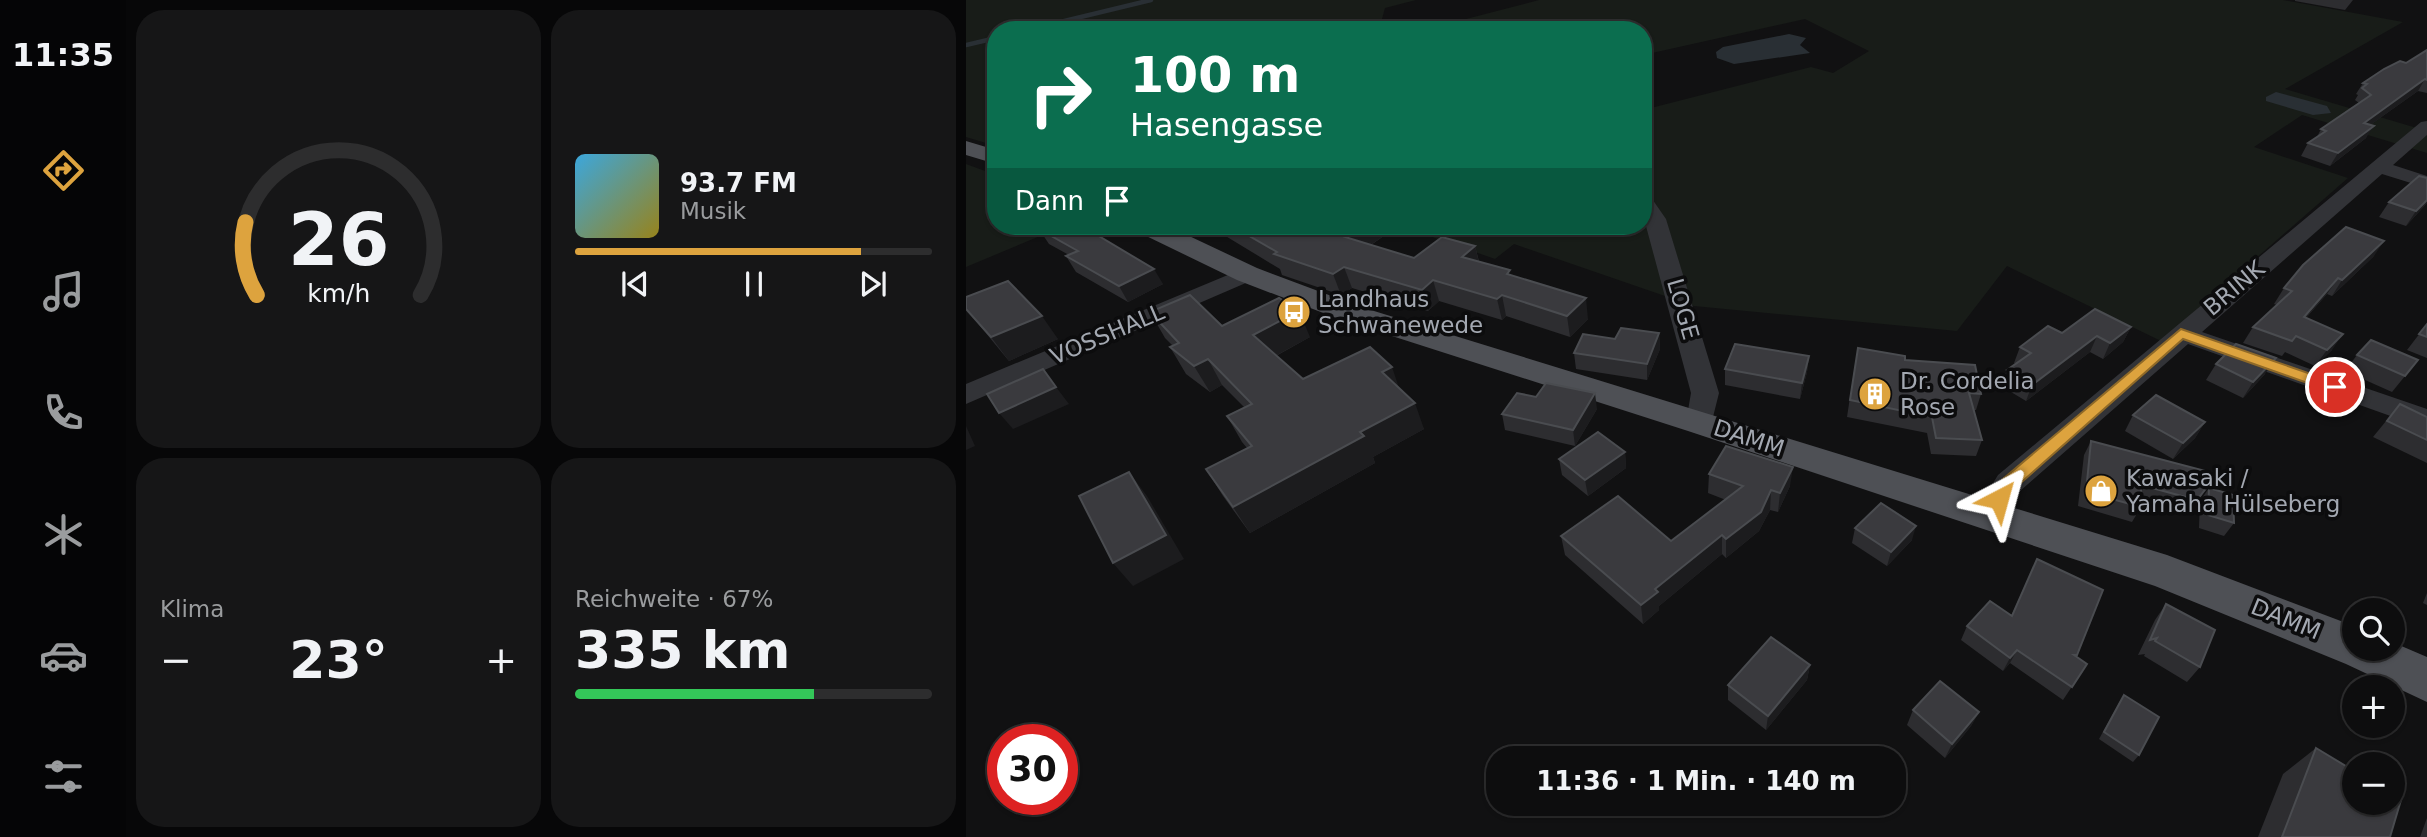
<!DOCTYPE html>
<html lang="de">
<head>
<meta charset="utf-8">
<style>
  :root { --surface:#0d0d0e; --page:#161617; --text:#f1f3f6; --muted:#9a9c9e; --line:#2d2d2e; --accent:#dda33e }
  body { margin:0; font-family:"DejaVu Sans",sans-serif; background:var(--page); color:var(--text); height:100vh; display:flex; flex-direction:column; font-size:26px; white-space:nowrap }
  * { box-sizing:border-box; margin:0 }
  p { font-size:23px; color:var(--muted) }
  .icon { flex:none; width:38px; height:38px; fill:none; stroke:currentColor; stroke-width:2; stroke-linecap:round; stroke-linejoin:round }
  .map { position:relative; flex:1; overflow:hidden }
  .sheet { display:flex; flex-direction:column; gap:10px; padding:10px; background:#070708; width:840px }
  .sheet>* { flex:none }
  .top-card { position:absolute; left:21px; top:21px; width:665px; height:214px; border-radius:28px; box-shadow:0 2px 5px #0004,0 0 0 2px var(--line); background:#0b6e4f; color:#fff; overflow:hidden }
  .tools { position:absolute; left:1376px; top:598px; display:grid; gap:14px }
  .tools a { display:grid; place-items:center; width:63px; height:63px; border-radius:50%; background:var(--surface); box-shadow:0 2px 5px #0004,0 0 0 2px var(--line); font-size:35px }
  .speed { position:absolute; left:21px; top:724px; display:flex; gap:14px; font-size:35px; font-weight:700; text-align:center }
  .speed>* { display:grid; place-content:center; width:91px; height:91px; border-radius:50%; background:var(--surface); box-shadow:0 2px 5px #0004,0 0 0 2px var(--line); line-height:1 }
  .speed .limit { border:10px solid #d22; background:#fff; color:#111 }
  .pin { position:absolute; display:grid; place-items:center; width:60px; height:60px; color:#fff; margin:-30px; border:4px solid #fff; border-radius:50%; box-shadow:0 2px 7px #0007 }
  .me { position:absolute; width:77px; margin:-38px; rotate:39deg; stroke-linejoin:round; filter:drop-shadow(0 0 5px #0008) }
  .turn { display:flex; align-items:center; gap:24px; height:147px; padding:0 28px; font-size:32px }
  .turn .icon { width:91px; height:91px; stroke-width:2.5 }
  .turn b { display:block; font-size:49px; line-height:60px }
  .then { display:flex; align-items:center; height:66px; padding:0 28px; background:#0003; gap:14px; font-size:26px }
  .big { font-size:52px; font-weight:700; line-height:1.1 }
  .sheet .widget { flex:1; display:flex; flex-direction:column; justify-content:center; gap:10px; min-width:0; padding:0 24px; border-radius:28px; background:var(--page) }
  .sheet .dial { align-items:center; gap:0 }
  .dial svg { height:182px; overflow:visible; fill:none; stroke:var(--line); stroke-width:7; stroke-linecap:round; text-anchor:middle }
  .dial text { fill:var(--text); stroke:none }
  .song { display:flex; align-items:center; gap:21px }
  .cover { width:84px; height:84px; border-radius:10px; background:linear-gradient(135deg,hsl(200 70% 55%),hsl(50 70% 35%)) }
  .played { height:7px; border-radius:4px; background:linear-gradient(90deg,var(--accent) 80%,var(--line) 80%) }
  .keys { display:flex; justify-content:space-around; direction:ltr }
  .heat { display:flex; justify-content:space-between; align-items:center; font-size:38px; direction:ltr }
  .charge { height:10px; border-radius:5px; background:linear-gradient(90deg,#34c759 67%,var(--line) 0) }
  .sheet .tiles { flex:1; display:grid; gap:10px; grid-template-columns:repeat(2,1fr) }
  .trip { position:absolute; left:520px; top:746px; width:420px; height:70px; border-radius:28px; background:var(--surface); box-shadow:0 2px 5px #0004,0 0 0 2px var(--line); font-weight:700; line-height:70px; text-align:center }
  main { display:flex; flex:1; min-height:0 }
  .tab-bar { display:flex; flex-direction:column; width:126px; justify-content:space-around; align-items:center; background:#050506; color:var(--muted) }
  .tab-bar .icon { width:49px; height:49px }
  .tab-bar .selected { color:var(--accent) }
  .tab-bar b { font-size:32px; color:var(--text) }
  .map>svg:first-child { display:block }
</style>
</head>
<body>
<main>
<nav class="tab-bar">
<b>11:35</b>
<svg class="icon selected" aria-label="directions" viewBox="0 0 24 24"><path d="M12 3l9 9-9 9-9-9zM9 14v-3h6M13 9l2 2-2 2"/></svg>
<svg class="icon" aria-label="music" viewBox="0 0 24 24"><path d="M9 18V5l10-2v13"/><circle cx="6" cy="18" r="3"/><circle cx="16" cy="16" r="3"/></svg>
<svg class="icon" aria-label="phone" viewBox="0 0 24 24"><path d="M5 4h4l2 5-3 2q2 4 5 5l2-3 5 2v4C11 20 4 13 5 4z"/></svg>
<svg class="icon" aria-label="climate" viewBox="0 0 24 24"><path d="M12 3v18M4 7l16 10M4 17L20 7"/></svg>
<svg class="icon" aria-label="car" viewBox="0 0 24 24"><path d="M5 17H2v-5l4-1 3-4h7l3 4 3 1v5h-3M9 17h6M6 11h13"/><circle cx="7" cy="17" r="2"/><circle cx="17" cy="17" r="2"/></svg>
<svg class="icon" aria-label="filters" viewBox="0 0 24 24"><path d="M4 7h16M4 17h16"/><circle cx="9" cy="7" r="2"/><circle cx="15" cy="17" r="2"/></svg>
</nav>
<section class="sheet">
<div class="tiles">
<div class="widget dial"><svg viewBox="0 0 100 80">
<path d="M14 69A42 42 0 1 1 86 69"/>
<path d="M14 69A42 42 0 0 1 9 37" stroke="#dda33e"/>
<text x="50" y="56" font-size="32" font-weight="700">26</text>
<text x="50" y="72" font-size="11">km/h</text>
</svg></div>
<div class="widget">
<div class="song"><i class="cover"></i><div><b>93.7 FM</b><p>Musik</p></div></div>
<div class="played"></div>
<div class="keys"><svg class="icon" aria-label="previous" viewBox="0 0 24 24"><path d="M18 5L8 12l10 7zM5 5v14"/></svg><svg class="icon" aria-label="pause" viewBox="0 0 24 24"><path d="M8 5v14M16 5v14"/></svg><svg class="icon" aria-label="next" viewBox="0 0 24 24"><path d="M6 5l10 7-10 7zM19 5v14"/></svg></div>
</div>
<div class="widget"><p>Klima</p>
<div class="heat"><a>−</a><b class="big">23°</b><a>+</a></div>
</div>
<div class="widget"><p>Reichweite · 67%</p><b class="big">335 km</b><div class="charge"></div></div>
</div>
</section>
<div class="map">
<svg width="1461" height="837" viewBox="0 0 1461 837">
  <rect width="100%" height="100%" fill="#111112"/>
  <g fill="#181c18">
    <polygon points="0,0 450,0 419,8 413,30 30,30 30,146 0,137"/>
    <polygon points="573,0 1317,0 1437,22 1319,89 1461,131 1461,153 1336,115 1288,147 1382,178 1195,341 1041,266 991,331 728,306 548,244 529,259 435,226 677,226 677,110 845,67 867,73 903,51 839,19 677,55 677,30 481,29 500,19"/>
    <polygon points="0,164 30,175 30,226 98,226 0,267"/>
  </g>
  <g fill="#292f34">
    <polygon points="823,34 840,38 834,45 844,53 768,64 751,58 750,52 757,47"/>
    <polygon points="1310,92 1361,106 1365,113 1347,115 1300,101 1300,97"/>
  </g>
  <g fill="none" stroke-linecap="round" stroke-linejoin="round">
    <g stroke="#292f34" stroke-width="4.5">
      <polyline points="61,30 185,0"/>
      <polyline points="0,45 30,38"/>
    </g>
    <g fill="#323337" fill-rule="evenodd">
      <polygon points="1461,121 1461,135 1427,165 1461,176 1461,188 1416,174 1236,332 1461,409 1461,429 1222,344 1054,491 1034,525 1023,528 1012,525 1007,516 1032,475 1455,122"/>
      <polygon points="677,194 684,196 700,219 753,393 744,429 734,432 724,429 720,422 725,393 677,215"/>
      <polygon points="281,267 289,269 292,274 289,279 0,404 0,384"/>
    </g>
    <g fill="#4e5055" fill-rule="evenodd">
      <polygon points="0,141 30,150 30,164 0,155"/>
      <polygon points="168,226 202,226 291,268 395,307 1201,555 1388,626 1388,649 1426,649 1426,642 1461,657 1461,702 1380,664 1189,586 722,431 373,319 271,280 172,232"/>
    </g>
  </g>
  <g fill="#2d2d30">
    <polygon points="1329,0 1387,0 1379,10 1329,1"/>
    <polygon points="1461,50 1461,93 1452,91 1404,125 1400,138 1364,166 1335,156 1342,143 1351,137 1355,129 1393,103 1389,100 1392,95 1390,94 1397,83 1440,63"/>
    <polygon points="1461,178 1461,203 1440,226 1413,217 1423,202"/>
    <polygon points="243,226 432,226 405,245 448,258 509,246 513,261 545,275 622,319 604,337 540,316 536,320 473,301 462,311 386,288 375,295 316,275 314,269"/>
    <polygon points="73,229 197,284 162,302 110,272 100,256 103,255 83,244"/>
    <polygon points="1408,256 1366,296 1361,294 1340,318 1366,350 1349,366 1319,352 1316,356 1277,343 1287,327 1311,305 1308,304 1318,288"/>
    <polygon points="0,297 92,339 43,361 0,309"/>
    <polygon points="184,312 256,326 344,337 310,356 337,379 434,389 458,429 407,457 409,463 284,533 257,496 240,469 281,448 276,442 261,416 278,407 256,385 244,392 220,374 204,347 207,346 199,338"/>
    <polygon points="1461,324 1461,358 1441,350"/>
    <polygon points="1165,327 1157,342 1137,359 1124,352 1060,401 1035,386 1041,370 1050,364 1048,363 1054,347 1096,333"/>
    <polygon points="693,333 694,349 681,380 610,369 608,353 649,339"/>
    <polygon points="1391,355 1452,360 1426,392 1379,371"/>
    <polygon points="843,356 841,372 834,399 759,385 759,369"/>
    <polygon points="939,360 1015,394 1010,410 1008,410 1016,440 1010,456 965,454 961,433 881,417 889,364"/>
    <polygon points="1250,364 1299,374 1277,398 1240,380"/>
    <polygon points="1434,404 1461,417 1461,463 1407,437"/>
    <polygon points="631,409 609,446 539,430 536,414"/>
    <polygon points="1167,415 1239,422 1229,438 1207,459 1159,431"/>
    <polygon points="1125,441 1251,474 1221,515 1175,502 1175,507 1166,522 1112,506 1118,455"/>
    <polygon points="659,452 660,468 622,496 596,475 593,459"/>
    <polygon points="743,474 824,486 812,512 804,510 793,531 760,558 756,554 693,606 693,610 677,624 599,555 595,536 705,541 760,500 742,493"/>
    <polygon points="1243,488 1268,523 1258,536 1233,528 1234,501"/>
    <polygon points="889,528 946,540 921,566 886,543"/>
    <polygon points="1071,559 1111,655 1110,657 1121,664 1097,700 1044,663 1037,671 995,640 1001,626 1045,616"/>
    <polygon points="1461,593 1461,605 1457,603"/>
    <polygon points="1200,604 1234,667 1221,682 1178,656 1179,654 1172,655 1189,620"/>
    <polygon points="844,665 841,680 800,730 762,700 762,685"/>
    <polygon points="1158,695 1173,755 1167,762 1133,739 1153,703"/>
    <polygon points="947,710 1013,712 1005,726 979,758 941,725"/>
    <polygon points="1350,748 1424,837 1292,837 1317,774"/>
    <polygon points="1461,818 1461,837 1454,837"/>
  </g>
  <g fill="#1c1c1e">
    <polygon points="1459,79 1452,91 1390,135 1398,123"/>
    <polygon points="1408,126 1400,138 1364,166 1372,153"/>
    <polygon points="1461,200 1461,203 1440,226 1450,211"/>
    <polygon points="397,226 432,226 387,257 379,237"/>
    <polygon points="1418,241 1408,256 1366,296 1376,280"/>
    <polygon points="509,246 514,267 496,257"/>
    <polygon points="378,267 386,288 375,295 367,274"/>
    <polygon points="188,269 197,284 162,302 153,286"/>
    <polygon points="1372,278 1361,294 1327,332 1338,317"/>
    <polygon points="467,280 473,301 462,311 456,290"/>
    <polygon points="536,295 540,316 536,320 531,299"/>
    <polygon points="620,298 622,319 604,337 601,316"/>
    <polygon points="333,311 344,337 300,361 287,335"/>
    <polygon points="76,316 92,339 43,361 25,337"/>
    <polygon points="1165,327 1157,342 1137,359 1144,343"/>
    <polygon points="693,333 694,349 681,380 681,364"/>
    <polygon points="1377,334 1366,350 1349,366 1361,350"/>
    <polygon points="1131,336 1124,352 1060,401 1066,385"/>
    <polygon points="843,356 841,372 834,399 836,383"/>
    <polygon points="1310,358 1299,374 1277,398 1287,382"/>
    <polygon points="242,359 256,385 244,392 228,366"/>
    <polygon points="426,367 435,394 416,372"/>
    <polygon points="90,387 103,404 47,429 33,413"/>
    <polygon points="629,393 631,409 609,446 607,430"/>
    <polygon points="449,403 458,429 407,457 409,463 284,533 267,507 394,432"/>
    <polygon points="1239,422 1229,438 1207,459 1217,443"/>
    <polygon points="0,426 9,446 0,450"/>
    <polygon points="659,452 660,468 622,496 619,480"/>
    <polygon points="827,467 824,486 812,512 814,493"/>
    <polygon points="163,472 181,496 218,559 167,586 147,563"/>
    <polygon points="1251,474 1241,488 1221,515 1231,500"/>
    <polygon points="805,490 804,510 793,531 760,558 760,539"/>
    <polygon points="950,526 946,540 921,566 925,552"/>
    <polygon points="756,535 756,554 693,606 693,610 677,624 675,605 689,589"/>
    <polygon points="1051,650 1044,663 1037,671 1044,658"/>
    <polygon points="844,665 841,680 800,730 802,716"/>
    <polygon points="1013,712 1005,726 979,758 986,744"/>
  </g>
  <g fill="#3a3a3e" stroke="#4a4c50" stroke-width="2">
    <polygon points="1461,50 1461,80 1459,79 1398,123 1408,126 1372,153 1342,143 1360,131 1355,129 1405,95 1396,88 1401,84 1397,83 1418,69 1434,61 1440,63"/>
    <polygon points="1453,176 1461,178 1461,200 1450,211 1423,202"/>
    <polygon points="80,226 116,226 188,269 153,286 100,256 112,251 73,229"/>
    <polygon points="266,226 397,226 379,237 448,258 476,237 509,246 496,257 544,270 541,274 620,298 601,316 536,295 531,299 467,280 456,290 378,267 367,274 308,254 311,252"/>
    <polygon points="1380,227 1418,241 1376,280 1372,278 1338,317 1377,334 1361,350 1330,336 1326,341 1287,327 1326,291 1318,288 1337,265"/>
    <polygon points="42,281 76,316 25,337 0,309 0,297"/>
    <polygon points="224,295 256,326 313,298 333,311 287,335 337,379 404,347 426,367 416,372 449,403 394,432 398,436 267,507 240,469 286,446 261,416 286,404 242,359 228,366 204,347 213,343 184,312"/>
    <polygon points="1129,309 1165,327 1144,343 1131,336 1066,385 1041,370 1065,353 1054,347 1082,326 1096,333"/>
    <polygon points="1461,324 1461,337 1453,334"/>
    <polygon points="655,328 693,333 681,364 608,353 617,334 649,339"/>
    <polygon points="1405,340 1452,360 1439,376 1391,355"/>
    <polygon points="769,344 843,356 836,383 759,369"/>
    <polygon points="1270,344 1310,358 1287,382 1250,364"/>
    <polygon points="892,348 939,356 939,360 1009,365 1015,394 1003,393 1016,440 970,438 966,417 884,400"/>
    <polygon points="77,369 90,387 33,413 21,394"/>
    <polygon points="580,383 629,393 607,430 536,414 551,393 570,397"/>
    <polygon points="1190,395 1239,422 1217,443 1167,415"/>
    <polygon points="1434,404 1461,417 1461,440 1421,421"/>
    <polygon points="632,432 659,452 619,480 593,459"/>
    <polygon points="1125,441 1251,474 1231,500 1175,485 1175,507 1120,492"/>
    <polygon points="760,446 827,467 814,493 805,490 795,512 760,539 756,535 689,589 692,592 675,605 595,536 652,496 705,541 777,486 743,474"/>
    <polygon points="163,472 200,535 147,563 113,496"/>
    <polygon points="1243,488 1267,495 1268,523 1242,515"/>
    <polygon points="915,503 950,526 925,552 889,528"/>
    <polygon points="1071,559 1137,590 1111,655 1108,655 1121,664 1106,687 1051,650 1044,658 1001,626 1024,601 1046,616"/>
    <polygon points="1200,604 1249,630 1234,667 1189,641 1191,638 1184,640"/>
    <polygon points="805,637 844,665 802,716 762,685"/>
    <polygon points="974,681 1013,712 986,744 947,710"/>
    <polygon points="1158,695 1193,717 1173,755 1138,732"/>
    <polygon points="1350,748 1388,771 1388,803 1426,803 1426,795 1435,800 1424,837 1316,837"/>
  </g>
  <polygon fill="#dda33e" stroke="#906a28" stroke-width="2" points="1215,329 1374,384 1377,387 1374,391 1364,391 1217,339 1049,488 1039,504 1027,504 1024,499 1037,479"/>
  <defs>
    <symbol id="bus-disc" viewBox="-11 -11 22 22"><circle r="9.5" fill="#dda33e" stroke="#0c0c0d"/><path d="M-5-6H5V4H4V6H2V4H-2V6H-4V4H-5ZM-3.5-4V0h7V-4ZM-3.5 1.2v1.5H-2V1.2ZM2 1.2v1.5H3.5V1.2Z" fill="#fff"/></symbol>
    <symbol id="building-disc" viewBox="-11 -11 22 22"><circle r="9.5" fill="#dda33e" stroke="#0c0c0d"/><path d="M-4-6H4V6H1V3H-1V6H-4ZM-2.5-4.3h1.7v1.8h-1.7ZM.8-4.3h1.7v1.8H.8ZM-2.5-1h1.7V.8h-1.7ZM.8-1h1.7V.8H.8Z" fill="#fff"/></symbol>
    <symbol id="shop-disc" viewBox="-11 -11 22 22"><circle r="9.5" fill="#dda33e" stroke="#0c0c0d"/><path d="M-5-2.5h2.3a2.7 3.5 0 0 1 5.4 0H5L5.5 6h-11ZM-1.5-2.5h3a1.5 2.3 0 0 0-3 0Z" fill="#fff"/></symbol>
  </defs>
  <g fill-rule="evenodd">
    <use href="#bus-disc" x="309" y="293" width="38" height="38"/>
    <use href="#building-disc" x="890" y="375" width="38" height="38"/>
    <use href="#shop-disc" x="1116" y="472" width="38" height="38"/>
  </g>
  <g text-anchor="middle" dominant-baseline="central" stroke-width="7" stroke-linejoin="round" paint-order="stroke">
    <g font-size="23" fill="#a3a8b1" stroke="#0c0c0d">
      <text transform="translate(1268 288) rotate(-40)">BRINK</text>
      <text transform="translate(717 309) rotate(74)">LOGE</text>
      <text transform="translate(141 334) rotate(-23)">VOSSHALL</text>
      <text transform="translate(783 438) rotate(18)">DAMM</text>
      <text transform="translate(1320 619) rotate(22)">DAMM</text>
    </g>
    <g font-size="23" fill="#a3a8b1" stroke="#0c0c0d" text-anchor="start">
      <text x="352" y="299">Landhaus<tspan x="352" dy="26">Schwanewede</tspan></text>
      <text x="934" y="381">Dr. Cordelia<tspan x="934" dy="26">Rose</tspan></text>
      <text x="1160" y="478">Kawasaki /<tspan x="1160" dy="26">Yamaha Hülseberg</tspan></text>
    </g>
  </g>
</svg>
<div class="tools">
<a><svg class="icon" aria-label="search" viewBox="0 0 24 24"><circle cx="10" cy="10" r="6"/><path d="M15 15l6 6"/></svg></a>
<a>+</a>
<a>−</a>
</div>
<div class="speed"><div class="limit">30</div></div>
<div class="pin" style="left:1369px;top:387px;background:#d93025"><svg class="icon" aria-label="arrive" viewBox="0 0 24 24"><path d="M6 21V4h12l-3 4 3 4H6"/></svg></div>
<svg class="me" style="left:1033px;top:499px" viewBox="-20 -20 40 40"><path d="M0-17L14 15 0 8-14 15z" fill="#dda33e" stroke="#fff" stroke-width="4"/></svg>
<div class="trip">11:36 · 1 Min. · 140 m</div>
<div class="top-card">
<div class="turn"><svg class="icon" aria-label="right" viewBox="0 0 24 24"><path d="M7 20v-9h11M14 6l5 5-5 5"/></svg><div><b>100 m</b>Hasengasse</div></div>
<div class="then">Dann<svg class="icon" aria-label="arrive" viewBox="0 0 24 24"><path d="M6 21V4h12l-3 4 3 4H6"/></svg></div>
</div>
</div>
</main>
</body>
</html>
